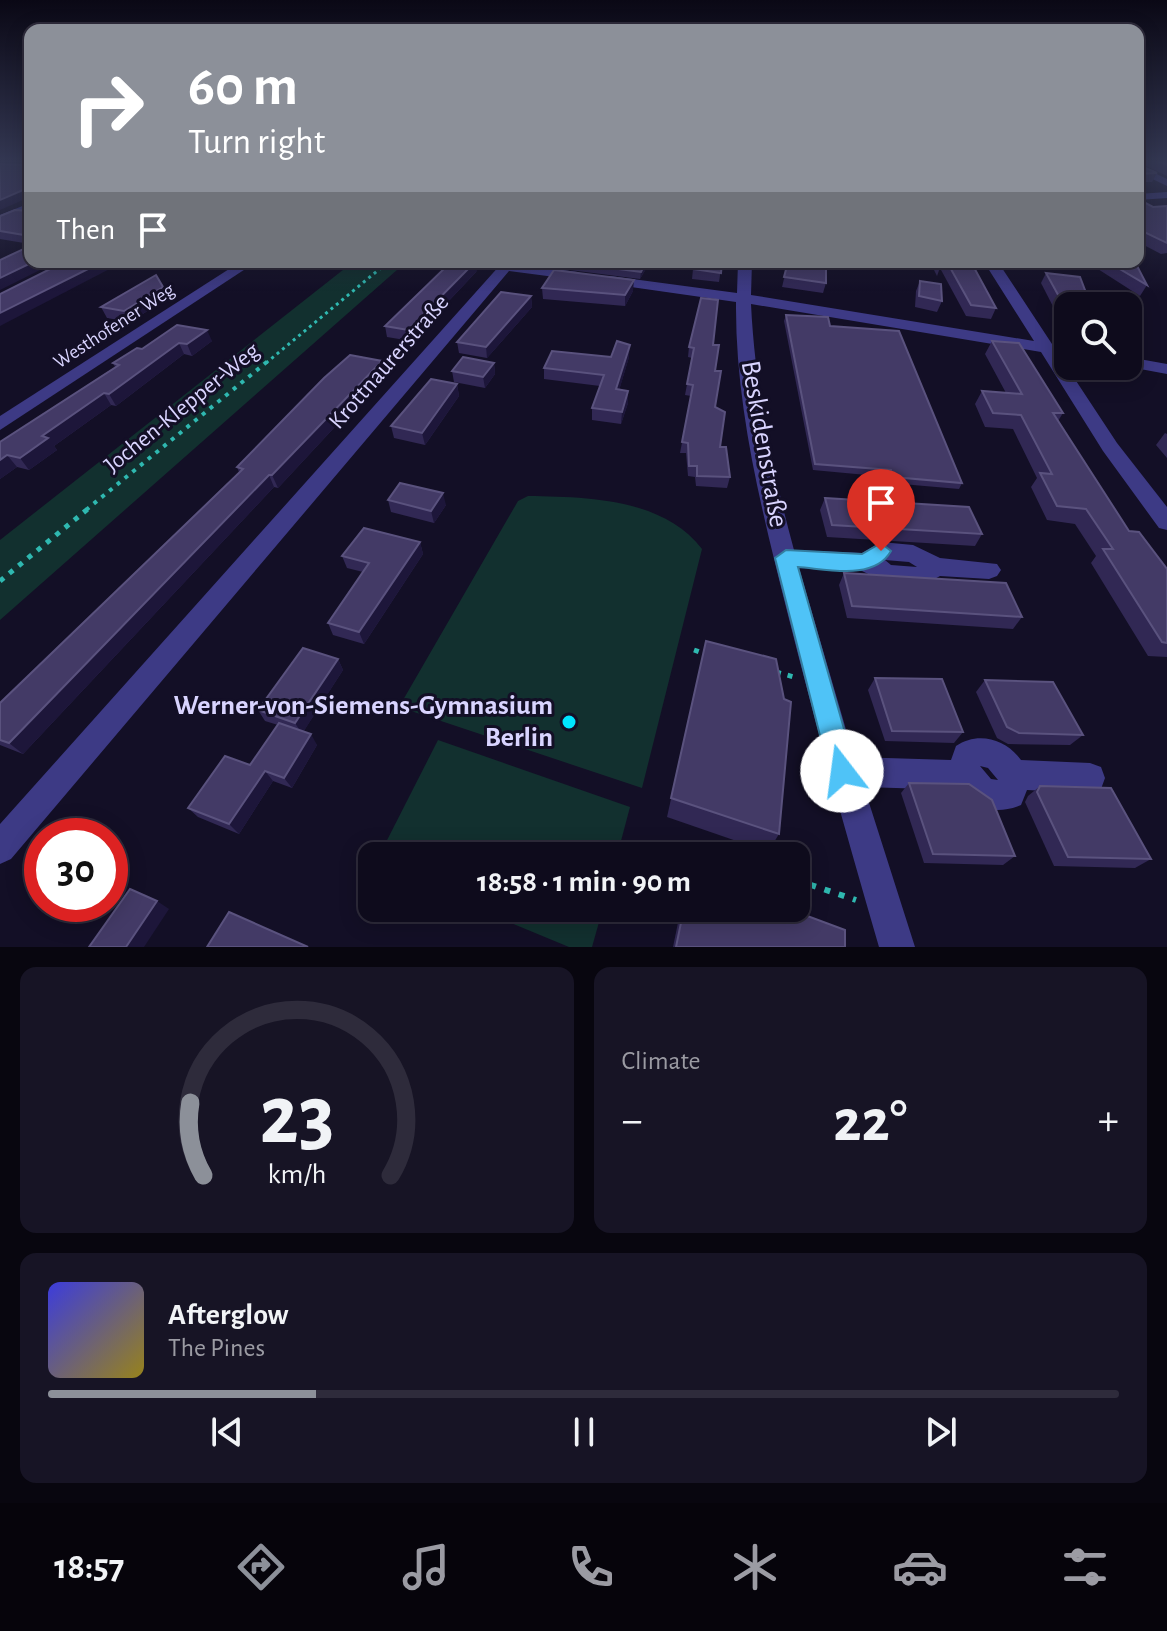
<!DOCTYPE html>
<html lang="en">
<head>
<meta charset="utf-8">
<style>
  :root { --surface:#0e0b1c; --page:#171425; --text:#f1f3f6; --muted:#9b9ba3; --line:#2e2b3b; --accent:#8c9099 }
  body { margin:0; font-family:"Alegreya Sans",sans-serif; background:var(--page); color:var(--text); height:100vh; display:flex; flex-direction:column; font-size:30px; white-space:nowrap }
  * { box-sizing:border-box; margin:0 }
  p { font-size:26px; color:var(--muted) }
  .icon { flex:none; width:44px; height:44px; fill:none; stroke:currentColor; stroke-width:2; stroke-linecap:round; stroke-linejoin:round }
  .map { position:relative; height:947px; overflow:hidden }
  .drawer { display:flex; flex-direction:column; gap:20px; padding:20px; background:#08060f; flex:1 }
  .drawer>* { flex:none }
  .banner { position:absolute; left:24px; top:24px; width:1120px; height:244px; border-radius:16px; box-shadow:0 4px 20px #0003,0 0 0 2px var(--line); background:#8c9099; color:#fff; overflow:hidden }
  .controls { position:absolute; left:1054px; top:292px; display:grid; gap:16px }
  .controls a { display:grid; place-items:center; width:88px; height:88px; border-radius:16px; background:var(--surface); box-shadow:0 4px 20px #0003,0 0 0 2px var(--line); font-size:40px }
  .speed { position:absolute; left:24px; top:818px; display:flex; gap:16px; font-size:40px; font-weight:700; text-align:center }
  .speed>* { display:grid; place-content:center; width:104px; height:104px; border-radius:50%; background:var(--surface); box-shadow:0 4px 20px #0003,0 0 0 2px var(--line); line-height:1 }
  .speed .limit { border:12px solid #d22; background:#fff; color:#111 }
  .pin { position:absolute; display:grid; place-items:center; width:68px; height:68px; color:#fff; margin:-82px -34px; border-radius:50% 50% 50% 0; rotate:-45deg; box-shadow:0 0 8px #0007 }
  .pin .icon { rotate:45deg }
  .me { position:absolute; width:88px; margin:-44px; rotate:345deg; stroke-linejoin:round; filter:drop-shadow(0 0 6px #0008) }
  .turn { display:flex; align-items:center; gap:28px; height:168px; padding:0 32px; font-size:36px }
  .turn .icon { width:104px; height:104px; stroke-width:2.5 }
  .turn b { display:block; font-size:56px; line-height:68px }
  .then { display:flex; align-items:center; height:76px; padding:0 32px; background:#0003; gap:16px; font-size:30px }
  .big { font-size:60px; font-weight:700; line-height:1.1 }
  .drawer .widget { flex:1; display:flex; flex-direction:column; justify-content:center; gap:12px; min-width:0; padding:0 28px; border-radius:16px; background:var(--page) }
  .drawer .dial { align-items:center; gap:0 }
  .dial svg { height:208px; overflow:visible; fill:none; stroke:var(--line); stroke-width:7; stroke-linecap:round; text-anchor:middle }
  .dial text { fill:var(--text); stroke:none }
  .song { display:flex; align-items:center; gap:24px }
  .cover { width:96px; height:96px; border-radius:12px; background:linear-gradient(135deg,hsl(240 70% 55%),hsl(50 70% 35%)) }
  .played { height:8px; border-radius:4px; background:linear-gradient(90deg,var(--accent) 25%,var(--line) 25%) }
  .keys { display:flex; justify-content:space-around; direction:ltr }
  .heat { display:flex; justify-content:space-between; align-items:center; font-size:44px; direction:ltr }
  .drawer .tiles { flex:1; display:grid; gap:20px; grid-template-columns:1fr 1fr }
  .widget:last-child { grid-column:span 2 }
  .trip { position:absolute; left:358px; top:842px; width:452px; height:80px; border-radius:16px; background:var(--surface); box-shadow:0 4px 20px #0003,0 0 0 2px var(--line); font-weight:700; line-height:80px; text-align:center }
  .tabs { display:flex; height:128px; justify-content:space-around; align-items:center; background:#06040b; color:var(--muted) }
  .tabs .icon { width:56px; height:56px }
  .tabs .current { color:var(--accent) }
  .tabs b { font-size:36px; color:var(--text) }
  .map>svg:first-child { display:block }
</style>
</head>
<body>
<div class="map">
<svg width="1167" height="947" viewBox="0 0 1167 947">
  <rect width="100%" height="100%" fill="#130f26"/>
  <g fill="#12302f">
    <polygon points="353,262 406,262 0,620 0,540"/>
    <path d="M528,496c59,1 135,2 174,53l-60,239 -243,-81 119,-206z"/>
    <polygon points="438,740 630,807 617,856 379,856"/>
    <polygon points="475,908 603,908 592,947 569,947"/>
  </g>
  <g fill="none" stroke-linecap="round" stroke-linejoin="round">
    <g stroke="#2fb8b0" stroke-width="3" stroke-dasharray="3 4" stroke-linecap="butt">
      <polyline points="473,262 488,264"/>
      <polyline points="266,363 388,262"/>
    </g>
    <polyline stroke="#2fb8b0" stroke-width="4" stroke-dasharray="4 6" stroke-linecap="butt" points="86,510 268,361"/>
    <g stroke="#2fb8b0" stroke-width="5" stroke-dasharray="5 7" stroke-linecap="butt">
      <polyline points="0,581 89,508"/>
      <polyline points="694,650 705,654"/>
      <polyline points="776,672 794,677"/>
    </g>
    <g stroke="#2fb8b0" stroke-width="6" stroke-dasharray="6 9" stroke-linecap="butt">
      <polyline points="718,856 725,856"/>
      <polyline points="796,880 856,900"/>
    </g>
    <g fill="#3d3a85" fill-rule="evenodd">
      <polygon points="1138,165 1167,179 1167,186 1138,172"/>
      <polygon points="1167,192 1167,198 1138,200 1138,194"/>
      <polygon points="30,203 30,210 0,223 0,215"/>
      <polygon points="240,262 256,262 0,430 0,416"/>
      <path d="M738,262h14l-1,33 283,46 -50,-79h14l54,82 16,3v10l-9,-2 58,88 50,64v23l-8,-2 -56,-77 -62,-99 -290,-48c4,84 21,165 43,246l68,3 19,-11 32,3 27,13 57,6 4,6 -4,6 -8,3 -49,-3 -18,10 -35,-3 -25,-12 -63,-3 55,189 97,3 5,-14c22,-15 50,-7 65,14l69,3 11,4 4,11 -4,11 -11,4 -63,-3 -6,15c-24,10 -46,5 -62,-15l-95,-3 51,160h-36c-32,-110 -62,-217 -90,-328 -26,-104 -54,-210 -53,-317l-126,-18 -7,-4 7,-4 127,17zM885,560l24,2 8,5 -26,-2zM980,766l8,2 10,12 -7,-1z"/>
      <polygon points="506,263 578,272 585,276 578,280 509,271 11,859 0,864 0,824 501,264"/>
      <polygon points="1128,357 1167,364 1167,374 1124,366 1128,366"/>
    </g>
  </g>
  <g fill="#312854">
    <polygon points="0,160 30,160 26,165 27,162"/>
    <polygon points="1138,160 1167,160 1167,176 1142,164 1141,166 1157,173 1152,182 1138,182"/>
    <polygon points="1138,199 1153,207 1167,206 1167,253 1161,254 1138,242"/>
    <polygon points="30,211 30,244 0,239 0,216"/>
    <polygon points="562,262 650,262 640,279 562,269"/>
    <polygon points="722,262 719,282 692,279 693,269"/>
    <polygon points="788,262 826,283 823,293 782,287"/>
    <polygon points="930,262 941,262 941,265 937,276"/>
    <polygon points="943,262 971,262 996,308 991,319 966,316 940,268"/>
    <polygon points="1087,262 1135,262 1147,285 1140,296"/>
    <polygon points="477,271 411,341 387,337 385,326"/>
    <polygon points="1046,273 1068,306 1068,323 1061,322 1041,283"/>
    <polygon points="920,281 942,301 937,312 915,307 916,291"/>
    <polygon points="163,287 168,298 130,322 107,318 101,307"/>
    <polygon points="542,288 633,291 625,306 543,299"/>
    <polygon points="531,296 532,307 487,358 459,353 457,342"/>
    <polygon points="786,315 830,326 962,483 959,489 890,483 888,477 813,470 784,321"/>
    <polygon points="177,325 212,341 192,356 184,354 116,406 111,405 54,446 57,450 29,470 17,467 0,479 0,442 115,367 113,363 142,349"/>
    <polygon points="992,341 1063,413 1058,421 1129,531 1167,569 1167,657 1148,656 1091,563 1096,556 1075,524 1047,520 1031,487 1037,478 1013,429 985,427 975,404 982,391 1006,393 985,354"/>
    <polygon points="713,345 715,371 715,407 720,447 730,477 727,488 696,486 695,477 688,476 686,453 680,453 691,396 685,395 692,358 688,357 689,347"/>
    <polygon points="611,357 629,357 619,390 628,403 621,424 592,420 592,408 600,386 544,379 544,368"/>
    <polygon points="494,363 495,374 485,388 454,382 452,371"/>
    <polygon points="385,373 278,488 274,487 23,754 0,745 0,703 239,472 237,467"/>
    <polygon points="457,384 459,396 425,445 394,438 391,426"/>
    <polygon points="1165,433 1167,434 1167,458 1156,445"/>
    <polygon points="825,498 982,534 975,546 827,537 820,510"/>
    <polygon points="388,500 446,505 434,523 391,512"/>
    <polygon points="420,542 423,554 364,644 333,635 328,623 363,572 347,568 342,556"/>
    <polygon points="844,573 1022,617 1013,629 847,618 839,585"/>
    <polygon points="706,641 779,834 768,852 667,817"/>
    <polygon points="338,659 343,670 303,732 317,745 292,788 273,781 239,834 198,817 188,808 250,765 278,725 265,721 258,710"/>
    <polygon points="875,678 963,732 954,743 885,741 868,690"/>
    <polygon points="985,680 1083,735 1070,745 1008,744 997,738 976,692"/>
    <polygon points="909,783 1015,856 1003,865 924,863 901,793"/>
    <polygon points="1040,786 1151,859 1135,868 1054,866 1025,802 1028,796"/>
    <polygon points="681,908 786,908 845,947 673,947"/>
  </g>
  <g fill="#1d163a">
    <polygon points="30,187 30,197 0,210 0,200"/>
    <polygon points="33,262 56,262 0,290 0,278"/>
    <polygon points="102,262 123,262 0,326 0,313"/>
    <polygon points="475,262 476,262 477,271 411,341 408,330"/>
    <polygon points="646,262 650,262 640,279 641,272"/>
    <polygon points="634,280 633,291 625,306 625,295"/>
    <polygon points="163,287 168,298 130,322 124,311"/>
    <polygon points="531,296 532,307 487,358 486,347"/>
    <polygon points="207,330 212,341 192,356 187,344"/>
    <polygon points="179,343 184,354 116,406 109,394"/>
    <polygon points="630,345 629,357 616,401 616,389"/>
    <polygon points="382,361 385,373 278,488 272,475"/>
    <polygon points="494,363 495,374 485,388 483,377"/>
    <polygon points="457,384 459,396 425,445 422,433"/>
    <polygon points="628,391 628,403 621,424 622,412"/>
    <polygon points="104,393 111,405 54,446 57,450 29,470 20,458 42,436"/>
    <polygon points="7,455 17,467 0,479 0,460"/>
    <polygon points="269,475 274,487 23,754 9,743"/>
    <polygon points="443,493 446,505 434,523 431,511"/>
    <polygon points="420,542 423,554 364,644 359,632"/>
    <polygon points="338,659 343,670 302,734 295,723"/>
    <polygon points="311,734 317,745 292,788 284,778"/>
    <polygon points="265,771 273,781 239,834 229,824"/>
    <polygon points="157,901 169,909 144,947 126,947"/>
  </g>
  <g fill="#433a66" stroke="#5a527e" stroke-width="2">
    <polygon points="28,160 30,160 30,187 0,200 0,164 26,165"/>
    <polygon points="1138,160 1142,160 1141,166 1157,173 1138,174"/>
    <polygon points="1156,160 1167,160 1167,165"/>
    <polygon points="1138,199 1153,207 1167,206 1167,243 1138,229"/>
    <polygon points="15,210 30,211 30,236 0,231 0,216"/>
    <polygon points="30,246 30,262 33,262 0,278 0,260"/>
    <polygon points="64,262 102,262 0,313 0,294"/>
    <polygon points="451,262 475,262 408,330 385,326"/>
    <polygon points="564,262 646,262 641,272"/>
    <polygon points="695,262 722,262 721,273 693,269"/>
    <polygon points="788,262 826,262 826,283 784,277"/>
    <polygon points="947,262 971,262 996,308 971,305"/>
    <polygon points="1108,262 1135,262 1147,285"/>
    <polygon points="554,270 634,280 625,295 542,288"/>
    <polygon points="1046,273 1080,277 1091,306 1068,306 1068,311 1067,311"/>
    <polygon points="156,275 163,287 124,311 101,307"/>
    <polygon points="920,281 941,284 942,301 919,296"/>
    <polygon points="501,292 531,296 486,347 457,342"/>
    <polygon points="701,298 718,300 713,345 719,345 715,371 721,371 715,407 725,412 720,447 726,447 730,477 697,476 697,466 689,466 688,443 682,442 693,385 687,384 694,348 689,347"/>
    <polygon points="786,315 828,317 830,326 899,331 962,483 893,477 891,470 815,464"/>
    <polygon points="177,325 207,330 187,344 179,343 109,394 104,393 42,436 48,438 20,458 7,455 0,460 0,442 119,365 113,363 137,348 142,349"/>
    <polygon points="617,341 630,345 616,389 628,391 622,412 592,408 604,375 544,368 552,351 611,357"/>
    <polygon points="992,341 1019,343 1063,413 1053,413 1129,531 1139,532 1167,569 1167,643 1162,642 1103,549 1113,549 1086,509 1057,506 1040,473 1052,474 1021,415 993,413 982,391 1022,394"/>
    <polygon points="350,355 382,361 272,475 269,475 9,743 0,740 0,703 243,469 237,467 324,378"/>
    <polygon points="463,357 494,363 483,377 452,371"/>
    <polygon points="431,379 457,384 422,433 391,426"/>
    <polygon points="400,483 443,493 431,511 388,500"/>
    <polygon points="825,498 969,507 982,534 832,525"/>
    <polygon points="364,528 420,542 359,632 328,623 369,563 342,556"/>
    <polygon points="844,573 1006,583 1022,617 852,606"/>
    <polygon points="706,641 776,659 784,699 791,702 779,834 671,798"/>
    <polygon points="303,648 338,659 295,723 258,710"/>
    <polygon points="875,678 942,679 963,732 892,731"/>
    <polygon points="985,680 1053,682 1083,735 1019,733 1007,727"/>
    <polygon points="279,723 311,734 284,778 265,771 229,824 188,808 225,756 250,765"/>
    <polygon points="909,783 969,784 992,800 1015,856 933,854"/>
    <polygon points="1040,786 1111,788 1151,859 1068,857 1037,792"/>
    <polygon points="130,889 157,901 126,947 89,947"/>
    <polygon points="684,908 786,908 845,930 845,947 676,947"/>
    <polygon points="229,912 308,947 207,947"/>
  </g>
  <linearGradient id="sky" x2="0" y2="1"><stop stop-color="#0a0815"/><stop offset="0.55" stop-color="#333752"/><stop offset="1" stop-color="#333752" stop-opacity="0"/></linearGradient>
  <rect width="1167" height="293" fill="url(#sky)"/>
  <path fill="#4fc3f7" stroke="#337fa1" stroke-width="2" d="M881,543l10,8c-17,30 -64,18 -93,16l58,204 -4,10 -10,4 -9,-4 -4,-10 -54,-213 11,-8 76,4z"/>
  <circle fill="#00e5ff" stroke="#130f26" stroke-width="3" cx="569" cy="722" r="8"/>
  <g text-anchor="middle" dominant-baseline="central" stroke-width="6" stroke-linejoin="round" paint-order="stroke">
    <g font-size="20" fill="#d9d4ff" stroke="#130f26">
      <text transform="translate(114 326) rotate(-33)">Westhofener Weg</text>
    </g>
    <g font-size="24" fill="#d9d4ff" stroke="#130f26">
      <text transform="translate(389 362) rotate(-49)">Krottnaurerstraße</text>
      <text transform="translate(182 408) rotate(-39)">Jochen-Klepper-Weg</text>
    </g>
    <g font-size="28" fill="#d9d4ff" stroke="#130f26">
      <text transform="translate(764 444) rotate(80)">Beskidenstraße</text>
    </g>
    <g font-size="28" font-weight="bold" fill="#d9d4ff" stroke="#130f26" text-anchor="end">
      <text x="553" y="706">Werner-von-Siemens-Gymnasium<tspan x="553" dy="32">Berlin</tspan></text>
    </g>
  </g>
</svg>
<div class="controls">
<a><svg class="icon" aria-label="search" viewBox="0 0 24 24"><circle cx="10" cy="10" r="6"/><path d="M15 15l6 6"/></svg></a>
</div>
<div class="speed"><div class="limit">30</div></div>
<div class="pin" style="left:881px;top:551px;background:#d93025"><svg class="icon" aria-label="arrive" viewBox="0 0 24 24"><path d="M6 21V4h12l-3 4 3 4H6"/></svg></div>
<svg class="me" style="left:842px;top:771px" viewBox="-20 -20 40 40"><circle r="19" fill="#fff"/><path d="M0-13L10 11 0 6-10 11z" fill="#4fc3f7"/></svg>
<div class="trip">18:58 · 1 min · 90 m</div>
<div class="banner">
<div class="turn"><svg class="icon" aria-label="right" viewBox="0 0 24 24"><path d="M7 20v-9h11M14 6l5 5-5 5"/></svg><div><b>60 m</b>Turn right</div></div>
<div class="then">Then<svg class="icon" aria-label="arrive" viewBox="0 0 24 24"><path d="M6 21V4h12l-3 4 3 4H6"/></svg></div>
</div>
</div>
<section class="drawer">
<div class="tiles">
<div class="widget dial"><svg viewBox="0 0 100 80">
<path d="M14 69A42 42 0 1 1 86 69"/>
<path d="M14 69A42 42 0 0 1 9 41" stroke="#8c9099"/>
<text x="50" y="56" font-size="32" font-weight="700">23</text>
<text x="50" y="72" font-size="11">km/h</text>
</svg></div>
<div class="widget"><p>Climate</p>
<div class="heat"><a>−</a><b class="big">22°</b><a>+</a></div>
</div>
<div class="widget">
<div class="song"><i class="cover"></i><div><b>Afterglow</b><p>The Pines</p></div></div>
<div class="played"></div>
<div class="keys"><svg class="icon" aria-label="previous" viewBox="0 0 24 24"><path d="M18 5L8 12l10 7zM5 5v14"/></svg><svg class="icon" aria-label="pause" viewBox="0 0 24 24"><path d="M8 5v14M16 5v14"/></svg><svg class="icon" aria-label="next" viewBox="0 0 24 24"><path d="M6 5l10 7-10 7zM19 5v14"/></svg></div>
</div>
</div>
</section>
<nav class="tabs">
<b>18:57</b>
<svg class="icon current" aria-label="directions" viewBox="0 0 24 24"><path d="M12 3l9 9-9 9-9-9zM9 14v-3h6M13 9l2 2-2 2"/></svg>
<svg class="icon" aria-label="music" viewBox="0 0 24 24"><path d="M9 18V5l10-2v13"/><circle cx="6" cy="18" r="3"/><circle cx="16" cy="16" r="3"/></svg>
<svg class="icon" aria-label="phone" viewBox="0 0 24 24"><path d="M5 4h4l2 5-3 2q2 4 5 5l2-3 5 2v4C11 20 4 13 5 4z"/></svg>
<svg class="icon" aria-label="climate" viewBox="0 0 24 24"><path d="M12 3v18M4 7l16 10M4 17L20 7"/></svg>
<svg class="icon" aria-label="car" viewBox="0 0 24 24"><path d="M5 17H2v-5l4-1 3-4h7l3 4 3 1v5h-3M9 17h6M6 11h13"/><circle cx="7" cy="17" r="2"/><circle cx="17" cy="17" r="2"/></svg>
<svg class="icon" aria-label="filters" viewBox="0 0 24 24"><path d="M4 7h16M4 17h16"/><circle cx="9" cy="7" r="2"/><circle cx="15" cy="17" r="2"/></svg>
</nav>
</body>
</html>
